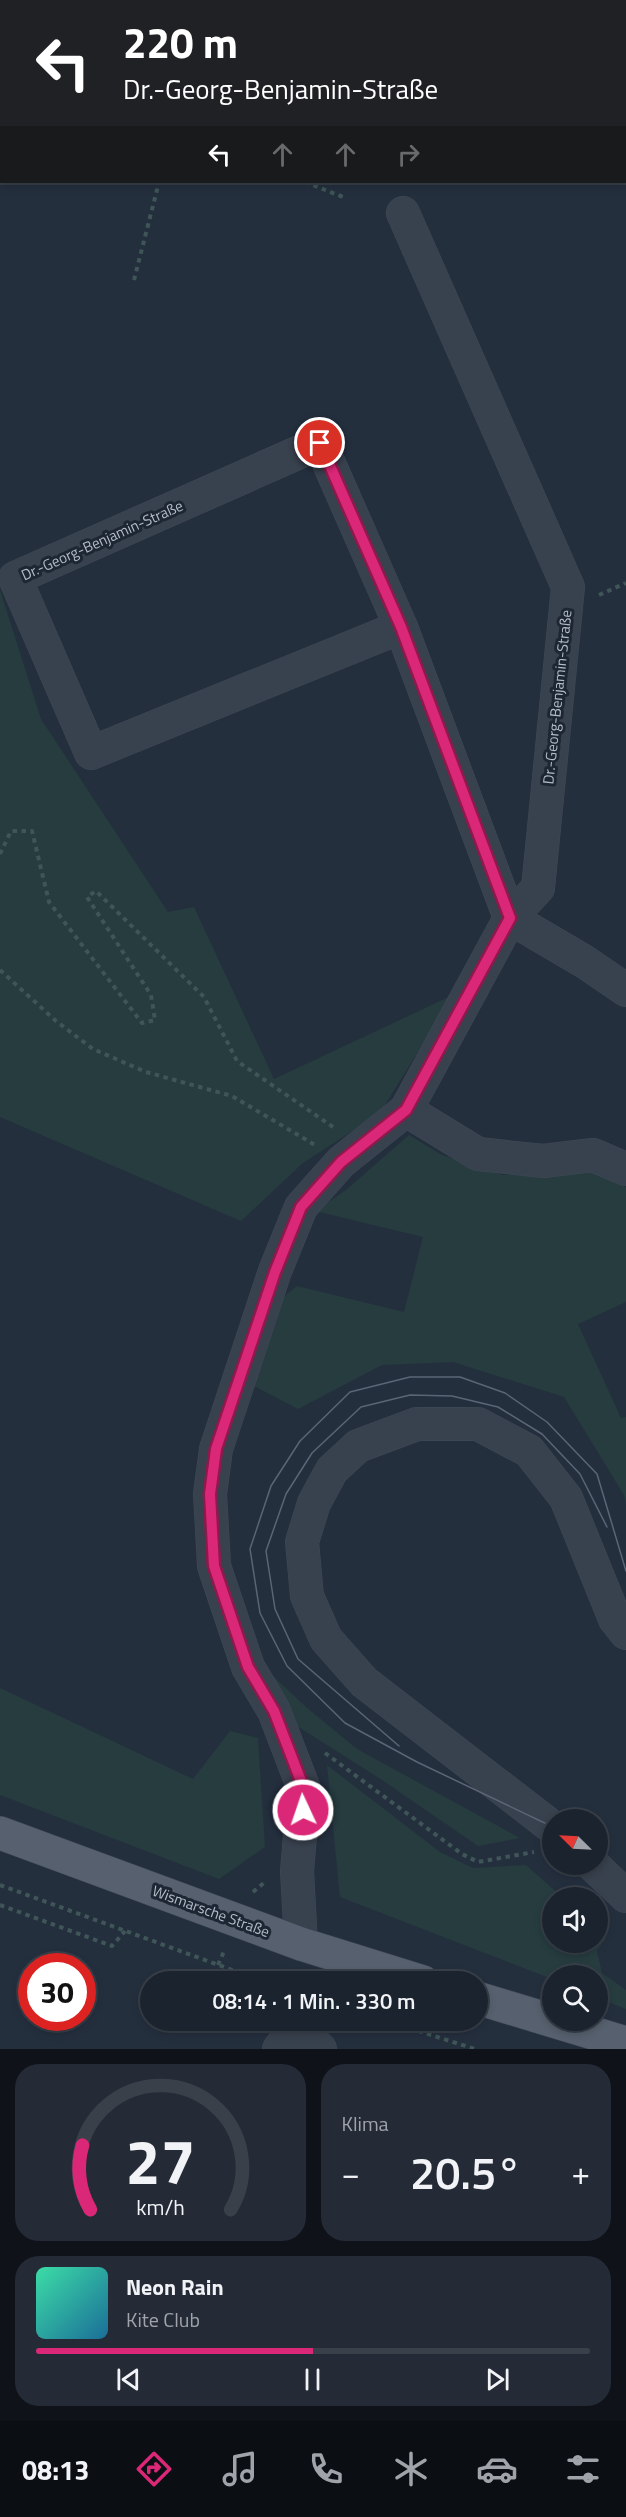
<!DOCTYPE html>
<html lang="de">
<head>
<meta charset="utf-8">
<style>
  :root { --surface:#1b232e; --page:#242b36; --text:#f1f3f6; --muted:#a0a4aa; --line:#39404a; --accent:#db2777 }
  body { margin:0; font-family:"Titillium Web",sans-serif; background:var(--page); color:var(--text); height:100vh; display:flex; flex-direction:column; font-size:22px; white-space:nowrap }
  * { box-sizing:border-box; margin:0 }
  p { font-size:20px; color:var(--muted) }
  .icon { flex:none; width:33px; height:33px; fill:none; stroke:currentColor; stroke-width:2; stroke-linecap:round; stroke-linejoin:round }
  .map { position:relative; height:2049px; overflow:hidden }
  .details { display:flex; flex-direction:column; gap:15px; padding:15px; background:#0f1319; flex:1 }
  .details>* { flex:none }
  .top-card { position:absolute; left:0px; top:0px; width:627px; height:183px; box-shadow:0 3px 9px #0003,0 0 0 2px var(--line); background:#202124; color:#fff; overflow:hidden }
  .needle { width:39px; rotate:294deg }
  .controls { position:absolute; left:542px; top:1809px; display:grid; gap:12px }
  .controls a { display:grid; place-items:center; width:66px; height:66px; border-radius:50%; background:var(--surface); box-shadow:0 3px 9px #0003,0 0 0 2px var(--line); font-size:30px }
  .speed { position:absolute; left:18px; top:1953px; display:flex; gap:12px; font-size:30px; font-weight:700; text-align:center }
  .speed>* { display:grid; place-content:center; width:78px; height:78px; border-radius:50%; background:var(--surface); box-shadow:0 3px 9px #0003,0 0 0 2px var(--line); line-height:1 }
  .speed .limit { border:9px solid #d22; background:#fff; color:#111 }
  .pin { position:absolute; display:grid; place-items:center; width:51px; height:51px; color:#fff; margin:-26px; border:3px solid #fff; border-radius:50%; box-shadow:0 2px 6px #0007 }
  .me { position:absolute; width:66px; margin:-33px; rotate:357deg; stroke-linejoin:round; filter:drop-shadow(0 0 4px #0008) }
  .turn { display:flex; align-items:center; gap:21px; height:126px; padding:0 24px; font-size:27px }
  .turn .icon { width:78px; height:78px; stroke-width:2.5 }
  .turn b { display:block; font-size:42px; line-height:51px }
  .lanes { display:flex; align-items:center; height:57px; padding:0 24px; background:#0003; justify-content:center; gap:30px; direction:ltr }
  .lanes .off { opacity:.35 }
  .big { font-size:45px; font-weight:600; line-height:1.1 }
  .details .card { flex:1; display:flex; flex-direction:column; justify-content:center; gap:9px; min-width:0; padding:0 21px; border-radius:24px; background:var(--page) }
  .details .dial { align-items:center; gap:0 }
  .dial svg { height:156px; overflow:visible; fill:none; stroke:var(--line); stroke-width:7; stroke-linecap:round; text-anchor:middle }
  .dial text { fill:var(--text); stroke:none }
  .song { display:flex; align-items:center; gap:18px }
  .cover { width:72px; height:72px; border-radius:9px; background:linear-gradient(135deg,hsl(160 70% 55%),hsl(200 70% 35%)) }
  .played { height:6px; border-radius:3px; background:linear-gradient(90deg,var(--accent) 50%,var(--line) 50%) }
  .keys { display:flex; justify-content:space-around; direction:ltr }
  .heat { display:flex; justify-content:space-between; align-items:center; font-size:33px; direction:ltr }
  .details .tiles { flex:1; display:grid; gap:15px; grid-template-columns:1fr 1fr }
  .card:last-child { grid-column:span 2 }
  .trip { position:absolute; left:140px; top:1971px; width:348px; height:60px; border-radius:30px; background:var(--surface); box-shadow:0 3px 9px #0003,0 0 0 2px var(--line); font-weight:600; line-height:60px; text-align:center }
  .tabs { display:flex; height:96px; justify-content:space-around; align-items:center; background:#0b0e12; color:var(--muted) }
  .tabs .icon { width:42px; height:42px }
  .tabs .selected { color:var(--accent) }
  .tabs b { font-size:27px; color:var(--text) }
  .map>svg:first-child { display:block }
</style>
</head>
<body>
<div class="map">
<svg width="626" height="2049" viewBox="0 0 626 2049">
  <rect width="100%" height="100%" fill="#242f3e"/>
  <g fill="#263c3f">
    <polygon points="0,590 41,719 168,912 194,907 274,1079 453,995 380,1113 303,1163 241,1221 0,1117"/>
    <polygon points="409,1135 442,1155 503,1175 590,1166 626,1187 626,1302 578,1324 621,1418 626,1417 626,1503 624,1495 564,1397 453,1362 382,1365 298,1409 250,1384 281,1299 297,1286 404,1312 423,1237 315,1211 346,1190"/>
    <polygon points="271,1674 306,1707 357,1749 520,1838 478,1846 382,1780 289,1721"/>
    <polygon points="0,1688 193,1779 230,1731 258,1738 265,1847 219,1879 0,1795"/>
    <polygon points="327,1765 440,1852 473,1868 526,1865 562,1897 552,1898 552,1942 597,1942 597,1930 606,1938 597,1951 602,1973 626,1990 626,2009 597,1998 597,1976 552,1976 552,1979 340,1897"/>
  </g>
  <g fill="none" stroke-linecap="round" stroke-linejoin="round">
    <defs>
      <g id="minor">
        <polyline points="401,627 320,443 15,578 91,753 401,627 510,918"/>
        <polyline points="510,918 585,962 626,990"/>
        <polyline points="406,1110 478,1154 543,1161 593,1155 626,1169"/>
        <polyline points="552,1827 364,1682 326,1639 307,1596 302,1542 314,1503 332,1470 358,1446 417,1424 478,1424 529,1451 566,1498 615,1619 626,1633"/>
        <polyline points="592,1864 626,1896"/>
        <polyline points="301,1944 297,1871 304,1789 274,1711 248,1667 214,1566 210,1494 216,1449 275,1271 301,1207 341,1162 406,1110 510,918 538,888 568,587 403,213"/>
        <polyline points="291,2021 320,2049"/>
        <polyline points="279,2049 286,2040"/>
      </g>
      <g id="major">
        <polyline points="0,1833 301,1944 423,1982"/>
        <polyline points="477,1998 626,2043"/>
      </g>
    </defs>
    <use href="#minor" stroke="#414a57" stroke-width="34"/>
    <use href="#major" stroke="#414a57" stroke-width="34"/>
    <g stroke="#3f5557" stroke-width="4" stroke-dasharray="4.5 4.5" stroke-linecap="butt">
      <polyline points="305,182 343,197"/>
      <polyline points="134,280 159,182"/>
      <polyline points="599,595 626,583"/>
      <polyline points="0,854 11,831 32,831 49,902 142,1023 155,1020 151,995 87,897 96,891 204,997 237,1061 333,1127"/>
      <polyline points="0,970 56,1021 93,1049 146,1072 232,1096 315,1145"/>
      <polyline points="325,1753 462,1854 478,1862 534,1852"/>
      <polyline points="0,1885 265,1982"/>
      <polyline points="253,1892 266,1881"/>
      <polyline points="0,1905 112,1946 125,1931"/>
      <polyline points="218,1965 225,1949"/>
      <polyline points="384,2020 475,2049"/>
    </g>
    <use href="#minor" stroke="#38414e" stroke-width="33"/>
    <use href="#major" stroke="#56606e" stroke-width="33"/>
    <g stroke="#5a6575" stroke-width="1.5">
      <polyline points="399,1746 298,1659 275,1609 266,1551 286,1494 312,1453 361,1407 410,1395 452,1396 498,1407 542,1434 580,1474 607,1527"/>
      <polyline points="551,1826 417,1762 345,1723 287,1666 260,1613 250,1549 271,1486 300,1441 350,1392 410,1377 460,1377 505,1393 547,1422 597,1474 626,1571"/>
    </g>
  </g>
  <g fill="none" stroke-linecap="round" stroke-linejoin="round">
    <defs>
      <polyline id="route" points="303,1810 304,1789 274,1711 248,1667 214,1566 210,1494 216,1449 275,1272 301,1207 341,1162 406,1110 510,918 401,627 320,443"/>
    </defs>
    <use href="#route" stroke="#8e194d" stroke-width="15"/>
    <use href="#route" stroke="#db2777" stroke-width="10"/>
  </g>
  <g text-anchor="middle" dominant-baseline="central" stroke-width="6" stroke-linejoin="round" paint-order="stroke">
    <g font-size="15" fill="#b4bcc9" stroke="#1d2633">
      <text transform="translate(102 540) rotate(-24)">Dr.-Georg-Benjamin-Straße</text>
      <text transform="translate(557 697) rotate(-84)">Dr.-Georg-Benjamin-Straße</text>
      <text transform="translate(211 1911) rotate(20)">Wismarsche Straße</text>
    </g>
  </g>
</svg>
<div class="controls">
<a><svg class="needle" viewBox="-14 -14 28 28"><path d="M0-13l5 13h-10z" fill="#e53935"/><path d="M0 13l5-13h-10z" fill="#a0a4aa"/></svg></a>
<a><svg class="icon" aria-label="sound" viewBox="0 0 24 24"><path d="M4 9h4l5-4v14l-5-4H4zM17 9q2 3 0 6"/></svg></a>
<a><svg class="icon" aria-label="search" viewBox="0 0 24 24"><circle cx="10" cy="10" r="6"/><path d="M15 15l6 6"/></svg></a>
</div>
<div class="speed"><div class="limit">30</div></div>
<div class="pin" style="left:320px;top:443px;background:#d93025"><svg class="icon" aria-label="arrive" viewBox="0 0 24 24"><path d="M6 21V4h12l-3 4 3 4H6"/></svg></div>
<svg class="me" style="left:303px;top:1810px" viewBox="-20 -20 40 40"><circle r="17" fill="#db2777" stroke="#fff" stroke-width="3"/><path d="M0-11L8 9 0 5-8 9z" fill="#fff"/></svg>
<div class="trip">08:14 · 1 Min. · 330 m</div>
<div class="top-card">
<div class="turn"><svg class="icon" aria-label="left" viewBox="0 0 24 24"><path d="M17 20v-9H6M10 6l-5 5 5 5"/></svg><div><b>220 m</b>Dr.-Georg-Benjamin-Straße</div></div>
<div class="lanes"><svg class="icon" aria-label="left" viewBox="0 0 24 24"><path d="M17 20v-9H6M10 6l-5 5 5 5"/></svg><svg class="icon off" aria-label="ahead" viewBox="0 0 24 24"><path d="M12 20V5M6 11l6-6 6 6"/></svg><svg class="icon off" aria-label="ahead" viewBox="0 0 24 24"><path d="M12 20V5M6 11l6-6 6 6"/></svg><svg class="icon off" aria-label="right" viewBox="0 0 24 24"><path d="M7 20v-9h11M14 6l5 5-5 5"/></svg></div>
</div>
</div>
<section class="details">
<div class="tiles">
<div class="card dial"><svg viewBox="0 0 100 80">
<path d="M14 69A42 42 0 1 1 86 69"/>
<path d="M14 69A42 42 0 0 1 10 36" stroke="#db2777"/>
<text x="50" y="56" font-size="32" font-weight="700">27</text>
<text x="50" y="72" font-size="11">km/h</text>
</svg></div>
<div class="card"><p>Klima</p>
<div class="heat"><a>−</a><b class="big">20.5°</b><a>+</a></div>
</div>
<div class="card">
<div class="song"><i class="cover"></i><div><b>Neon Rain</b><p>Kite Club</p></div></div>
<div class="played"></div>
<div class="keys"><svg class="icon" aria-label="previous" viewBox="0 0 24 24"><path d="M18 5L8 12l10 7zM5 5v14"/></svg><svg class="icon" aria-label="pause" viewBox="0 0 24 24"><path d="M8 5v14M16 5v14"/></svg><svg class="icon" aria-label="next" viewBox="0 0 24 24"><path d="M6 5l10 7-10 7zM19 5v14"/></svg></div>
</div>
</div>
</section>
<nav class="tabs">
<b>08:13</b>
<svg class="icon selected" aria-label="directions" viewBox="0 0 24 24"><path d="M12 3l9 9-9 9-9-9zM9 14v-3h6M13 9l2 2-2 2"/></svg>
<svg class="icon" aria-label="music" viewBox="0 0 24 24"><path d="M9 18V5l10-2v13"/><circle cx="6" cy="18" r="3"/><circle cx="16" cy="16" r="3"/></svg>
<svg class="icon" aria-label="phone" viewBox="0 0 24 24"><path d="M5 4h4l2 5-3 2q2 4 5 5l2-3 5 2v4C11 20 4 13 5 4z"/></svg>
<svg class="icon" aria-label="climate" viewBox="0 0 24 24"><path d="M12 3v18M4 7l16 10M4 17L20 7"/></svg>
<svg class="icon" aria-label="car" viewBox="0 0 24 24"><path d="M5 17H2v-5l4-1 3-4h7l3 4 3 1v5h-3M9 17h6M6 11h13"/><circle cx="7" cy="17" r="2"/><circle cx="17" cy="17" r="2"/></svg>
<svg class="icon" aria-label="filters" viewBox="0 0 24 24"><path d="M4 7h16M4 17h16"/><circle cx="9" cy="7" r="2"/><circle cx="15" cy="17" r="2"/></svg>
</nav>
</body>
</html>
